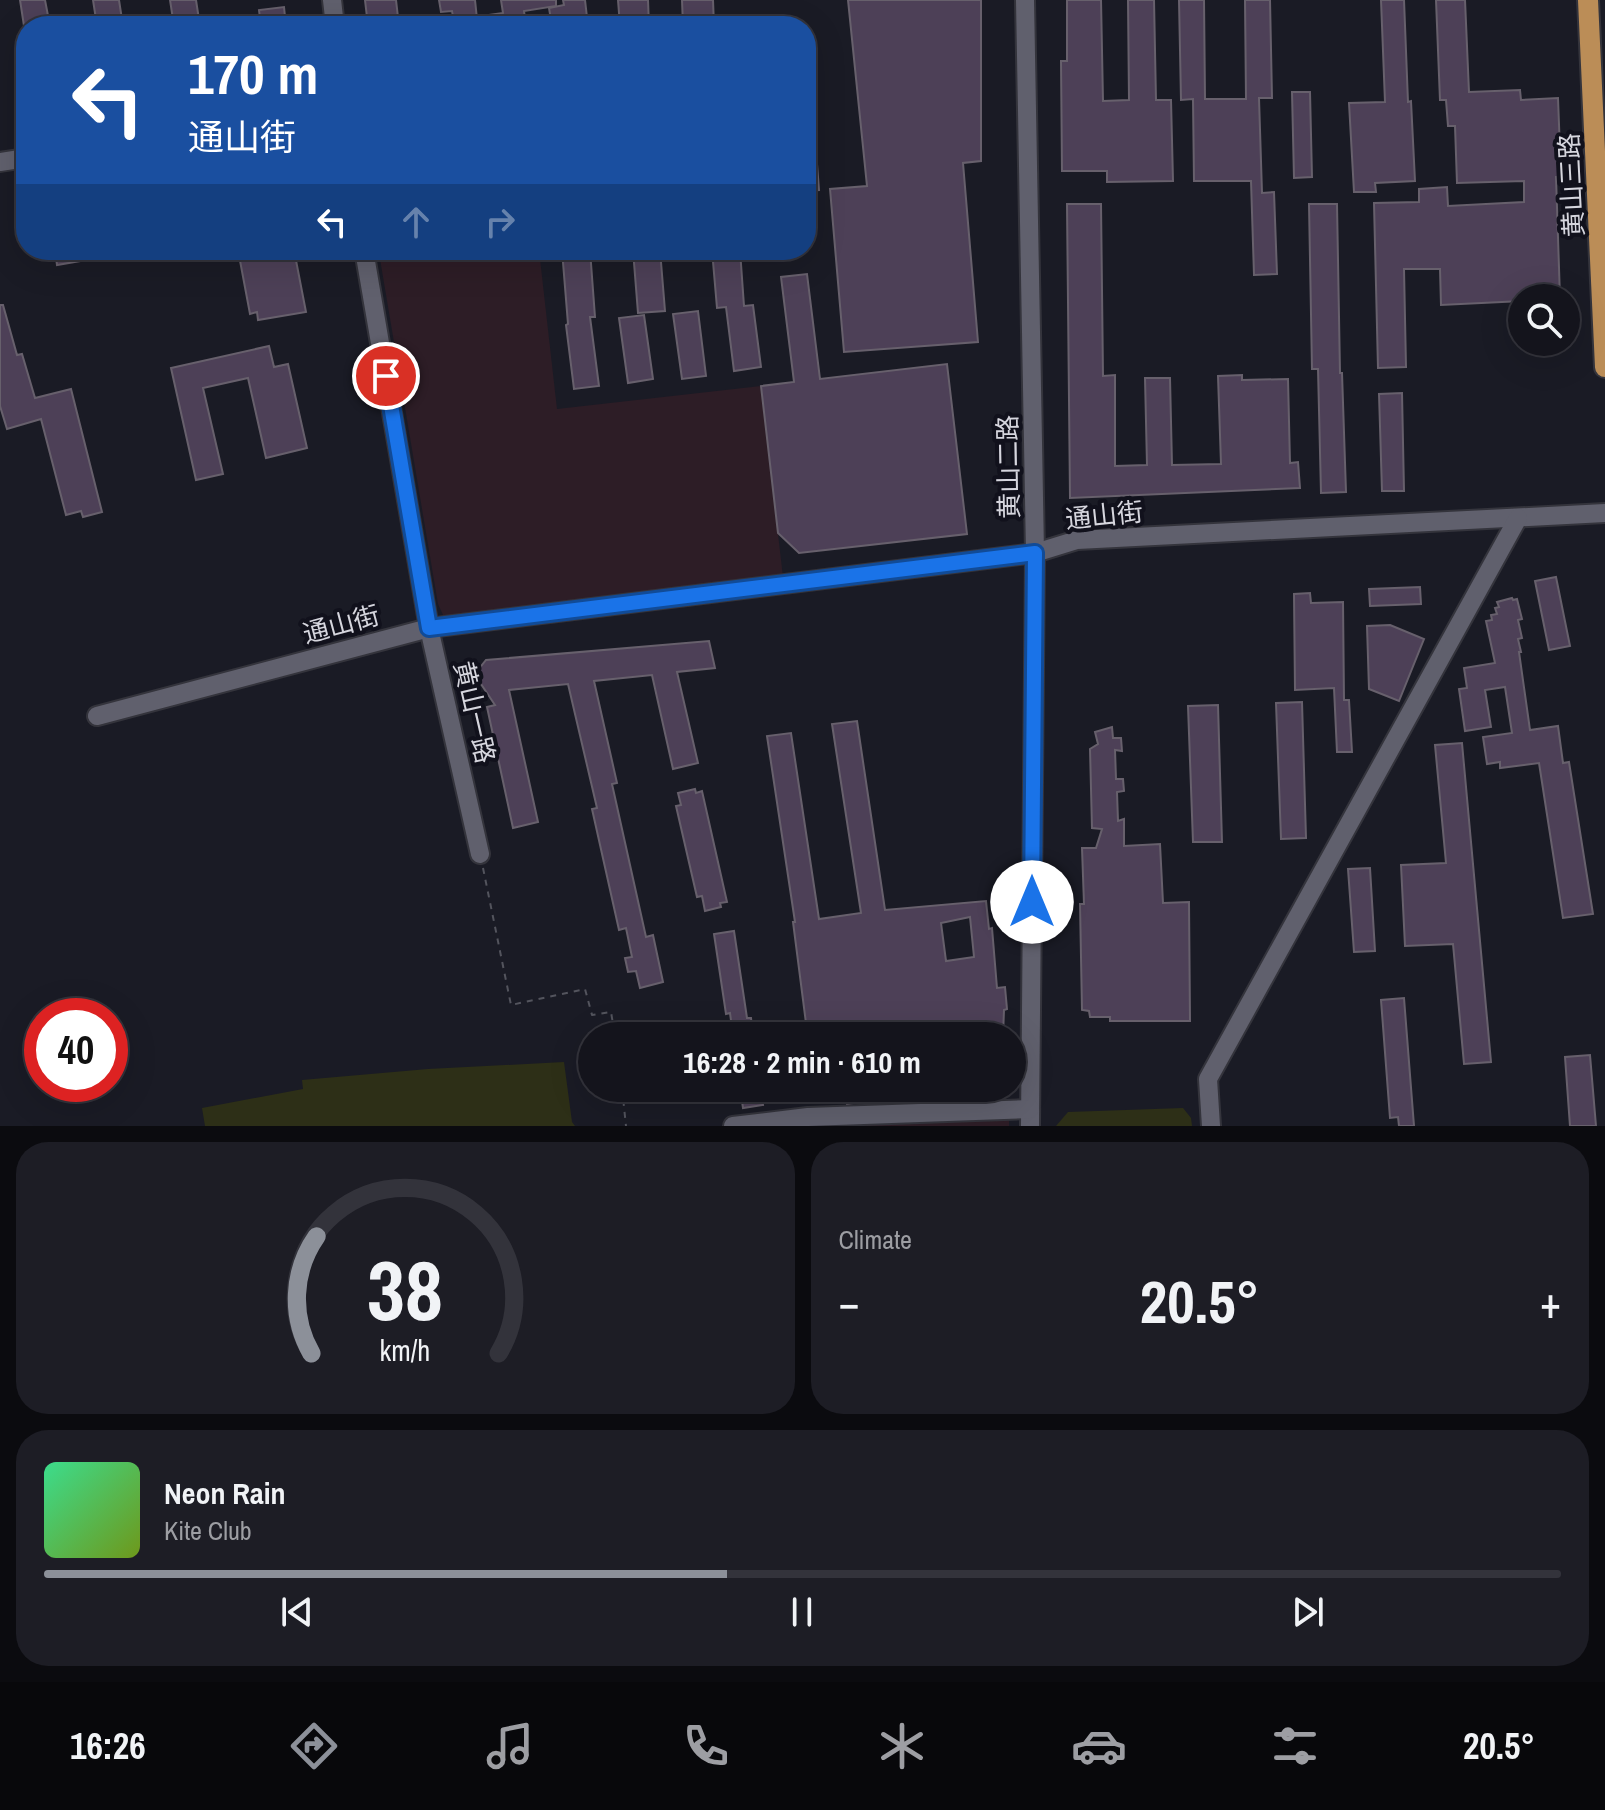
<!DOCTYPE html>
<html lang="en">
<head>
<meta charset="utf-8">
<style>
  :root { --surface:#14141c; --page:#1d1d25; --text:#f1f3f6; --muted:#9d9ea3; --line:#33333b; --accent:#8c9099 }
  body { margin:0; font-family:"Archivo Narrow","Noto Sans SC",sans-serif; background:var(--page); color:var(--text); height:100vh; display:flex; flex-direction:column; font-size:30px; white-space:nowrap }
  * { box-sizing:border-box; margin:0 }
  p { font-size:26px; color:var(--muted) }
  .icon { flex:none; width:44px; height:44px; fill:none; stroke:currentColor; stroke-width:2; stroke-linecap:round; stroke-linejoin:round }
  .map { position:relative; height:1126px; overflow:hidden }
  .drawer { display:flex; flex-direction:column; gap:16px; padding:16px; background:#0b0b0f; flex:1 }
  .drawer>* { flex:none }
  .banner { position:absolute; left:16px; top:16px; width:800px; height:244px; border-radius:32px; box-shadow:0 8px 32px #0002,0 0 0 2px var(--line); background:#1a4fa0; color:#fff; overflow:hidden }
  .buttons { position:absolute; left:1508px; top:284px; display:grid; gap:16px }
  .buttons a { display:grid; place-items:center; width:72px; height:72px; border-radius:50%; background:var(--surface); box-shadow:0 8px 32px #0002,0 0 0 2px var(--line); font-size:40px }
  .speed { position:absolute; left:24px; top:998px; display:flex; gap:16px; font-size:40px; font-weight:700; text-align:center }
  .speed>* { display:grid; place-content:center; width:104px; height:104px; border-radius:50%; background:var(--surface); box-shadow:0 8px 32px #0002,0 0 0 2px var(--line); line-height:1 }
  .speed .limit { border:12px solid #d22; background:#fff; color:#111 }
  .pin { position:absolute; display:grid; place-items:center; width:68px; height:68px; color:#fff; margin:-34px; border:4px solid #fff; border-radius:50%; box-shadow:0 2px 8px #0007 }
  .me { position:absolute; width:88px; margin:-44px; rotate:0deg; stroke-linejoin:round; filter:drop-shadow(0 0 6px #0008) }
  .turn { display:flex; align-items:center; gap:28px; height:168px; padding:0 40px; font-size:36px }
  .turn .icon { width:104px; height:104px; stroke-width:2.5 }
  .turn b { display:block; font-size:56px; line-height:68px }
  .lanes { display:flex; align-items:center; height:76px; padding:0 40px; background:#0003; justify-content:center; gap:40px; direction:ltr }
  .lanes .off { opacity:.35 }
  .big { font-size:60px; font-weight:700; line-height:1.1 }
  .drawer .tile { flex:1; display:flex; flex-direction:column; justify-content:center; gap:12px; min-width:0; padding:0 28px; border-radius:32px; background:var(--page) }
  .drawer .dial { align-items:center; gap:0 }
  .dial svg { height:208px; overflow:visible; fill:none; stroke:var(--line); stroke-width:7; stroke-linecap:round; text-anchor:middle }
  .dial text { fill:var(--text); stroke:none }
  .song { display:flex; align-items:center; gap:24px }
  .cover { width:96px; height:96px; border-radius:12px; background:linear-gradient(135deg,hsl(150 70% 55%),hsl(80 70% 35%)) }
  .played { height:8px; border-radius:4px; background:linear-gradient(90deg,var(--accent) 45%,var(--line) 45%) }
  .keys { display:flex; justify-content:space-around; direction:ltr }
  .heat { display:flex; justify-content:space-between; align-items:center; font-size:44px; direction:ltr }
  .drawer .tiles { flex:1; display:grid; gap:16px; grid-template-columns:1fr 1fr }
  .tile:last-child { grid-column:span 2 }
  .trip { position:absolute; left:578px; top:1022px; width:448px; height:80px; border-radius:40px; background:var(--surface); box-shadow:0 8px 32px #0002,0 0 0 2px var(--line); font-weight:700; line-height:80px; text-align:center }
  .tabs { display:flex; height:128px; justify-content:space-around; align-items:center; background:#08080b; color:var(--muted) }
  .tabs .icon { width:56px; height:56px }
  .tabs .selected { color:var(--accent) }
  .tabs b { font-size:36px; color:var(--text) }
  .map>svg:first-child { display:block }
</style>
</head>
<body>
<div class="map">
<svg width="1605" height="1126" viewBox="0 0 1605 1126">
  <rect width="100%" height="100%" fill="#1a1b25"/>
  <g fill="#2d1d26">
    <polygon points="400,250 539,250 557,409 761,386 783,577 453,619 443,615 438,604 379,253"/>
    <polygon points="1009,1118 1009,1126 839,1126 839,1123"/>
  </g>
  <g fill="#2d2f17">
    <polygon points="564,1062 572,1122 575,1126 205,1126 202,1108 303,1089 302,1080 428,1069"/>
    <polygon points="1183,1108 1191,1118 1192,1126 1056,1126 1068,1112"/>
  </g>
  <g fill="#4d4057" stroke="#67606c" stroke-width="2" fill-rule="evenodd">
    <polygon points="20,0 45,0 50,26 24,26"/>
    <polygon points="93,0 119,0 123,26 97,26"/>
    <polygon points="170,0 196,0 200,26 174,26"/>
    <polygon points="365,0 396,0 399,26 368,26"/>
    <polygon points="439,0 475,0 477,19 454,22 452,11 441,12"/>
    <polygon points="501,0 556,0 556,6 524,11 526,26 490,26 488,15 503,13"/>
    <polygon points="563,0 585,0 588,26 552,26 549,8 564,5"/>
    <polygon points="618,0 648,0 649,26 620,26"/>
    <polygon points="682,0 713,0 714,26 683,26"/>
    <polygon points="848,0 981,0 981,161 963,163 978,342 844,352 830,189 867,186"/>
    <polygon points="1067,0 1101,0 1103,101 1129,100 1128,0 1154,0 1156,100 1171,100 1173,181 1107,182 1107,171 1062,171 1061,61 1067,61"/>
    <polygon points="1179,0 1204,0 1205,99 1246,99 1245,0 1270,0 1272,98 1259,98 1262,193 1274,192 1277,274 1254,275 1251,181 1194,181 1193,99 1181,100"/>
    <polygon points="1381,0 1404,0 1408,102 1411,101 1415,181 1375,183 1376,192 1354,192 1349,103 1385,102"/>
    <polygon points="1436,0 1465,0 1469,92 1520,90 1521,100 1558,98 1561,177 1556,177 1560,298 1522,298 1522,301 1441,305 1440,269 1404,269 1406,367 1378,368 1374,203 1419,202 1419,189 1447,187 1448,206 1524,202 1524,181 1457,183 1455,126 1448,126 1446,100 1440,100"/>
    <polygon points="284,7 286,26 261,26 259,10"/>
    <polygon points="1292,92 1310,92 1312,177 1294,178"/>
    <polygon points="806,125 814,125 819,190 806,191"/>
    <polygon points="1067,204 1101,204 1103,376 1115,375 1115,466 1147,465 1145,378 1170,378 1172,465 1221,464 1218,376 1242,375 1242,380 1288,379 1290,463 1298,462 1300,488 1070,498"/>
    <polygon points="1309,204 1337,204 1340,373 1342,373 1346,492 1321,493 1318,369 1312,369"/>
    <polygon points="55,250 79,250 81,261 57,265"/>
    <polygon points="238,250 294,250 306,312 258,320 257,312 250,314"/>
    <polygon points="562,250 590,250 595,317 590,317 599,386 574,389 566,325 568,324"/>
    <polygon points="633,250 660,250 665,311 638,313"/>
    <polygon points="712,250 740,250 744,306 753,305 761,367 734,371 726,307 717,308"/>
    <polygon points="807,274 820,379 947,364 967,534 799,553 778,533 761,386 794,382 781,277"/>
    <polygon points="0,305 3,305 17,355 22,354 35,398 71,389 102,512 83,517 81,511 66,515 41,419 7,429 0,406"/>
    <polygon points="698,311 706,376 682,379 673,314"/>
    <polygon points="644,315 653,379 628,383 619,318"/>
    <polygon points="269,346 274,367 288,364 307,448 266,458 248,378 203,388 223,474 196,480 171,368"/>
    <polygon points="1402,393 1404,491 1382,491 1379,394"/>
    <polygon points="1556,577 1570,646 1549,650 1535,581"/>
    <polygon points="1420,587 1421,604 1370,606 1369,589"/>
    <polygon points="1310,593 1311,603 1343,602 1344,700 1349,700 1352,752 1337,752 1334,688 1295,690 1294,594"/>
    <polygon points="1512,598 1513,600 1517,599 1522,619 1518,620 1522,638 1518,639 1521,652 1519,652 1530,730 1558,726 1563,763 1569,762 1593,914 1563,918 1539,763 1500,768 1500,762 1487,764 1483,737 1512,733 1505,687 1485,690 1491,727 1465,731 1459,689 1467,688 1464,668 1495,663 1486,621 1492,620 1491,615 1497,614 1495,608 1499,607 1497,602"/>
    <polygon points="1390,625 1424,639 1399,701 1369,689 1367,626"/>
    <polygon points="709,641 715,668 677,672 698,763 673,769 652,675 594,681 617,783 612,784 646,937 653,935 663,982 640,988 636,971 628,972 625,958 632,957 626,928 619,930 592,809 597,808 568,684 509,690 538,822 513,828 487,707 495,705 481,684 478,670 486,660"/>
    <polygon points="1302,702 1306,838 1281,839 1276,703"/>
    <polygon points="1218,705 1222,842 1193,842 1188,706"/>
    <path d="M857,721l28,189 101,-9 3,28 3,-1 5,60 8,-1 2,22 -3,1 -1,26h-164l-1,-10 -31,5 -14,-109h2l-28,-186 24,-3 28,186 42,-6 -29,-189zM970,917l4,40 -28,4 -5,-38z"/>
    <polygon points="1112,727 1113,738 1121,738 1122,751 1115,750 1116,779 1123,779 1124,791 1117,792 1118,821 1124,819 1124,846 1160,844 1163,903 1189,902 1190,1021 1110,1021 1110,1017 1090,1017 1089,1011 1082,1010 1080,904 1084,904 1082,848 1096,848 1102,829 1092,828 1090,749 1098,744 1095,732"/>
    <polygon points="1462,743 1491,1062 1464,1064 1453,944 1405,946 1401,865 1446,863 1435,745"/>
    <polygon points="695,789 696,793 702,791 727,902 720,903 721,907 705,911 702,896 697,897 676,806 681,805 678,793"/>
    <polygon points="1370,868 1375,951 1354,952 1348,869"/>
    <polygon points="734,931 747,1018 751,1018 753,1036 733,1036 730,1013 726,1014 714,934"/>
    <polygon points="1404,998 1414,1126 1399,1126 1398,1117 1390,1118 1381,1000"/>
    <polygon points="1590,1055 1596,1126 1570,1126 1565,1057"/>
    <polygon points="740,1088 760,1088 763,1105 743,1108"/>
    <polygon points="845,1088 910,1088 910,1097 884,1098 847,1104"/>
  </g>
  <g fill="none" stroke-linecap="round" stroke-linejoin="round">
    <defs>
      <g id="minor">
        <polyline points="332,0 335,26"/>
        <polyline points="1025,0 1035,553 1030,1126"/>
        <polyline points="0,162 26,158"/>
        <polyline points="364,250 429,628 480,854"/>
        <polyline points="97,716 429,628 1035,553 1077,540 1605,513"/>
        <polyline points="733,1126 808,1117 1030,1109"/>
        <polyline points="1211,1126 1208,1079 1518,518"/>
      </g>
      <polyline id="major" points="1588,0 1605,367"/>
    </defs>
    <use href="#minor" stroke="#34343c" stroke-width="22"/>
    <use href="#major" stroke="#34343c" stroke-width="24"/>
    <g stroke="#53545d" stroke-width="2" stroke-dasharray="6 6" stroke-linecap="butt">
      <polyline points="483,868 511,1005 585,989 592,1015 611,1012 615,1036"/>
      <polyline points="622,1088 626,1126"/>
    </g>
    <use href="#minor" stroke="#60606d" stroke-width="18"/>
    <use href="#major" stroke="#bb8d57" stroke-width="20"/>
  </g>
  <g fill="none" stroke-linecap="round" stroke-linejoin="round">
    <defs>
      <polyline id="route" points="386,376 429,628 1035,553 1032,902"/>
    </defs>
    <use href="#route" stroke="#114b97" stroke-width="20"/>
    <use href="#route" stroke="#1a73e8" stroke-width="14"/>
  </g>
  <g text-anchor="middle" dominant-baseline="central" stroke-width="8" stroke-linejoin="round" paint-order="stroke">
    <g font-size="26" fill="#d6d6de" stroke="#11111c">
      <text transform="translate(1571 185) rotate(-93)">黄山三路</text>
      <text transform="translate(1008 467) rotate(-91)">黄山二路</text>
      <text transform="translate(1104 515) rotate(-6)">通山街</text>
      <text transform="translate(341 624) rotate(-15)">通山街</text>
      <text transform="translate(475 712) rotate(77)">黄山一路</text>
    </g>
  </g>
</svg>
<div class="buttons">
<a><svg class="icon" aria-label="search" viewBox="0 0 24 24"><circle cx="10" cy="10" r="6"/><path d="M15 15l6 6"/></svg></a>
</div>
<div class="speed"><div class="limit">40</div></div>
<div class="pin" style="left:386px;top:376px;background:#d93025"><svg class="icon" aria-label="arrive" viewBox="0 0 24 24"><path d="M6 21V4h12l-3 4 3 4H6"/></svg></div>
<svg class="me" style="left:1032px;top:902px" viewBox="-20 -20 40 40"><circle r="19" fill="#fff"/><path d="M0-13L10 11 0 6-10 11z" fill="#1a73e8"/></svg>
<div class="trip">16:28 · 2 min · 610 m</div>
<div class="banner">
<div class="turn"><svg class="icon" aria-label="left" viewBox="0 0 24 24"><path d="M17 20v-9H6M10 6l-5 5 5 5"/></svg><div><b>170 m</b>通山街</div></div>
<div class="lanes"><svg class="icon" aria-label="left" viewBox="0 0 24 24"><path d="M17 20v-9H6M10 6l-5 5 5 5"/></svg><svg class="icon off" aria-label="ahead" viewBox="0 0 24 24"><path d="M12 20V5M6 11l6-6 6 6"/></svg><svg class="icon off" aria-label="right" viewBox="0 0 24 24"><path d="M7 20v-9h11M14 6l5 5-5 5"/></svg></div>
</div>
</div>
<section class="drawer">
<div class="tiles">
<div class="tile dial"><svg viewBox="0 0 100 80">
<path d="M14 69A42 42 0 1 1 86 69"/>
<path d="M14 69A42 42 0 0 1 16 24" stroke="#8c9099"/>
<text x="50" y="56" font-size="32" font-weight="700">38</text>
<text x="50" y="72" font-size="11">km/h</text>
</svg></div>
<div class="tile"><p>Climate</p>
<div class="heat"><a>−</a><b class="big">20.5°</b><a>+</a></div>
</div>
<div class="tile">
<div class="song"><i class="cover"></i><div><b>Neon Rain</b><p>Kite Club</p></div></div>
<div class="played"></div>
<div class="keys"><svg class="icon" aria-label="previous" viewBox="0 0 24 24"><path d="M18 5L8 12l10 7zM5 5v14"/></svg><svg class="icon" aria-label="pause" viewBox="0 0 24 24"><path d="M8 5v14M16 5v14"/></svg><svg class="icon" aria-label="next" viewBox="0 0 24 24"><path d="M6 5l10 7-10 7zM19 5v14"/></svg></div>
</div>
</div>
</section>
<nav class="tabs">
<b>16:26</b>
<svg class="icon selected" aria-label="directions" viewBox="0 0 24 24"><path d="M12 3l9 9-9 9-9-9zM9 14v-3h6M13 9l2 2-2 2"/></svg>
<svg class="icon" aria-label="music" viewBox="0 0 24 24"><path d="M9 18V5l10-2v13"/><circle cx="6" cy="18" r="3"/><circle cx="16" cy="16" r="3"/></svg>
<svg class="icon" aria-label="phone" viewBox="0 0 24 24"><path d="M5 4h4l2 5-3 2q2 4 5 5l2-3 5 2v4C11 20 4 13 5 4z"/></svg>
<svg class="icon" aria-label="climate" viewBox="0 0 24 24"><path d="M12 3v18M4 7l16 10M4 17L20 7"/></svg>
<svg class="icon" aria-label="car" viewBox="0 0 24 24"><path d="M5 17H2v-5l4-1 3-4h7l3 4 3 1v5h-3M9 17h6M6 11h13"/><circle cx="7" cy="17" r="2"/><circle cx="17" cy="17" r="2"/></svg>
<svg class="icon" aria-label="filters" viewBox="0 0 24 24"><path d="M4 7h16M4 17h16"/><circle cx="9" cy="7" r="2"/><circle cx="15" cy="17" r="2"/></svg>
<b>20.5°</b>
</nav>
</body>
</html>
